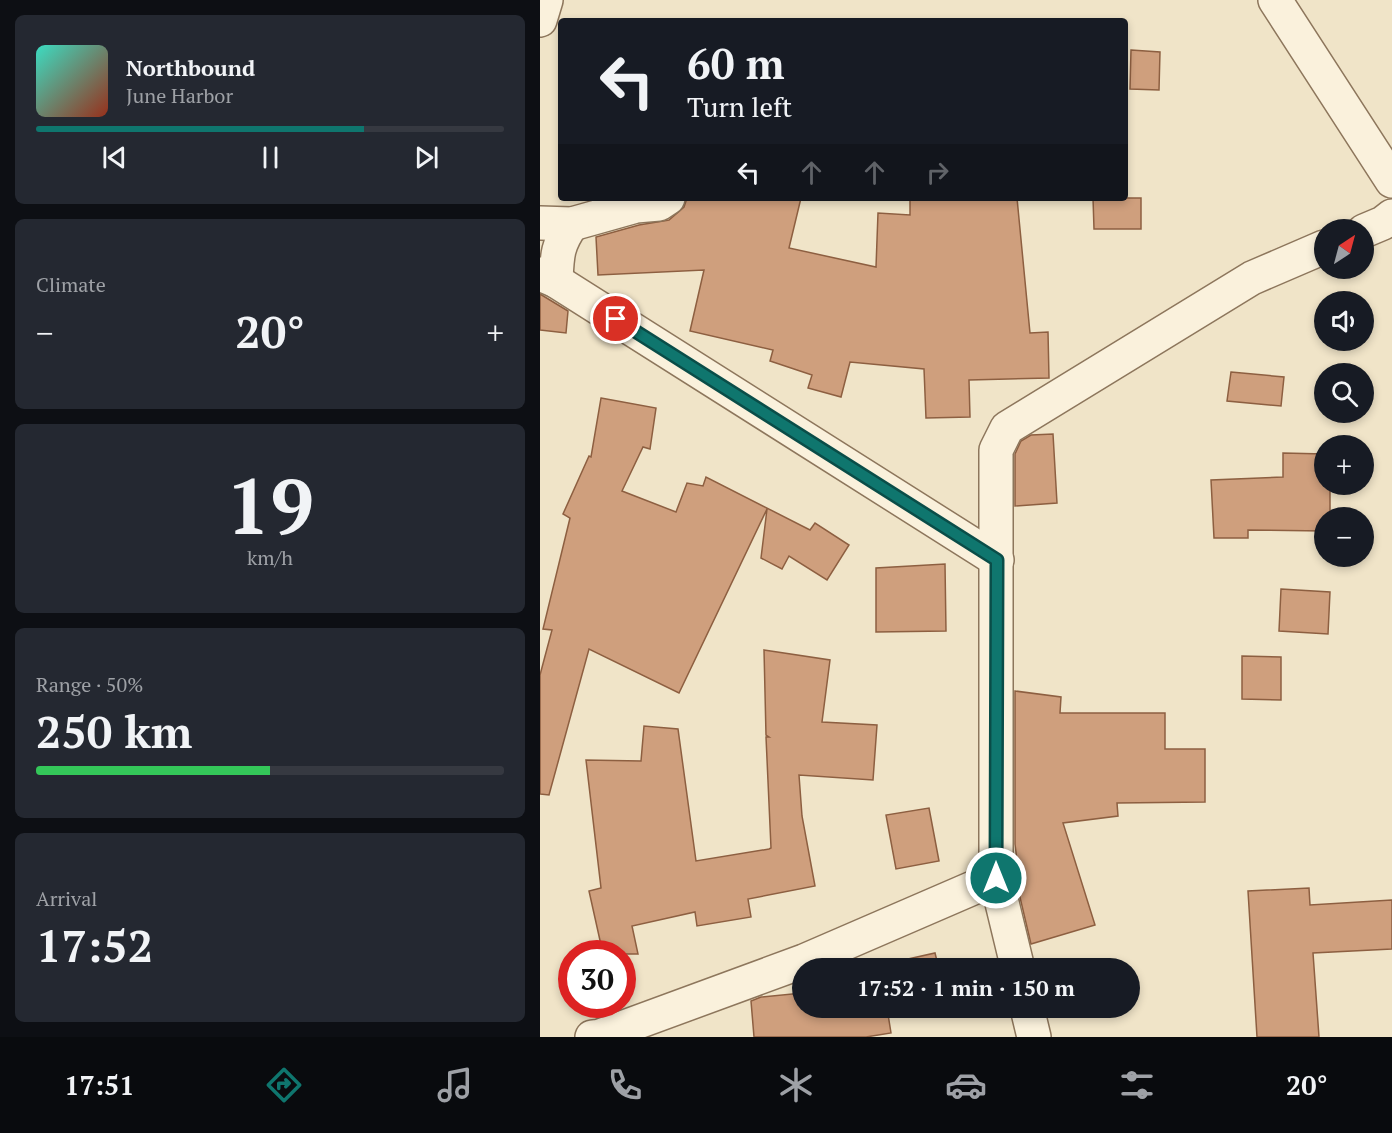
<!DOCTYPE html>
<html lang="en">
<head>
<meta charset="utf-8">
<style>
  :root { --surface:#171b24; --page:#242831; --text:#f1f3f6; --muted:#9ea1a6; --line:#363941; --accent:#0f766e }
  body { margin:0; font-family:"PT Serif",serif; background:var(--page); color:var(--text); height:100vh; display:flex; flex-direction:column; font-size:22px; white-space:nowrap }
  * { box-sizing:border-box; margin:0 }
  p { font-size:20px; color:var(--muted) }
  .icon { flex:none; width:33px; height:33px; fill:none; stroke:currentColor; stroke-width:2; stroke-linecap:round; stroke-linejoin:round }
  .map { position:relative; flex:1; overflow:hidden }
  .panel { display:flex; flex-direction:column; gap:15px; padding:15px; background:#0d0f14; width:540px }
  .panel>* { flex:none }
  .banner { position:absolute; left:18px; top:18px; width:570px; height:183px; border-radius:6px; box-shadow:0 3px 9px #0003; background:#171b24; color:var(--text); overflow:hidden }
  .needle { width:39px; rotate:36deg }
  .tools { position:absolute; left:774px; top:219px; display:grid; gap:12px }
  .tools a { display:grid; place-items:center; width:60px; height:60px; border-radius:50%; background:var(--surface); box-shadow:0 3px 9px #0003; font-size:30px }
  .speed { position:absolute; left:18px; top:940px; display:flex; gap:12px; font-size:30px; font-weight:700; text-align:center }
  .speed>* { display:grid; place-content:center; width:78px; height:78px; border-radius:50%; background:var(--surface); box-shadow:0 3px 9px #0003; line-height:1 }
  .speed .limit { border:9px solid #d22; background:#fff; color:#111 }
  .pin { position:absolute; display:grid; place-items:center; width:51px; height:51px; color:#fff; margin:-26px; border:3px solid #fff; border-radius:50%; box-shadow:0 2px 6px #0007 }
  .me { position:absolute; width:66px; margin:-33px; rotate:0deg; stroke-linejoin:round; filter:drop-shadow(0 0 4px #0008) }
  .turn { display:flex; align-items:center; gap:21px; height:126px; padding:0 30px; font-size:27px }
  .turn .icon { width:78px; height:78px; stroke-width:2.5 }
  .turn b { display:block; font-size:42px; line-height:51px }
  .lanes { display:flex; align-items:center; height:57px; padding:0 30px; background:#0003; justify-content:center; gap:30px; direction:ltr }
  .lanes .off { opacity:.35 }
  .big { font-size:45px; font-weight:700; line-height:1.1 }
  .panel .card { flex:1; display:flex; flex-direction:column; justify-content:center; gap:9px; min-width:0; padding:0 21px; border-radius:9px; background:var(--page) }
  .panel .dial { align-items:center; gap:0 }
  .dial b { font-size:78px; line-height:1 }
  .song { display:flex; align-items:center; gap:18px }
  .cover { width:72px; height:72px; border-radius:9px; background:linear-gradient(135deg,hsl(170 70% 55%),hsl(10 70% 35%)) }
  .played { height:6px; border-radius:3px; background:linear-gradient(90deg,var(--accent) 70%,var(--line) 70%) }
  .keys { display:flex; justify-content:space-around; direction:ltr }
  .heat { display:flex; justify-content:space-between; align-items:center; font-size:33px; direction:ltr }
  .charge { height:9px; border-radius:4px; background:linear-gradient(90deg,#34c759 50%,var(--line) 0) }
  .trip { position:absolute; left:252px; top:958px; width:348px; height:60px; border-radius:30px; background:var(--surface); box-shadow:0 3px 9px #0003; font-weight:700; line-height:60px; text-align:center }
  .dock { display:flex; height:96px; justify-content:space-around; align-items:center; background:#090b0e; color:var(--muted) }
  .dock .icon { width:42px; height:42px }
  .dock .current { color:var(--accent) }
  .dock b { font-size:27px; color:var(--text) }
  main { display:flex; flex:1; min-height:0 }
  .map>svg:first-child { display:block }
</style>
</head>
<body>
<main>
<section class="panel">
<div class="card">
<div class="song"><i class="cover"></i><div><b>Northbound</b><p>June Harbor</p></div></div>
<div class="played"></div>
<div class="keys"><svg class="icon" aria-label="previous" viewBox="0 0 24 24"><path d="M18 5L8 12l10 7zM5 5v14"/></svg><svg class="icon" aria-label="pause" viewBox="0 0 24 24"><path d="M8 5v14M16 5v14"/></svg><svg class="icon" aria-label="next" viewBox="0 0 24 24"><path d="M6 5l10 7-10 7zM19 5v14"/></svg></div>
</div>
<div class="card"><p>Climate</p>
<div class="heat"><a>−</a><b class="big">20°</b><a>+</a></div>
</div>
<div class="card dial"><b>19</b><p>km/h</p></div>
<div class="card"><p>Range · 50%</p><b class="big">250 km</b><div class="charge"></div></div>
<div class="card"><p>Arrival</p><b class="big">17:52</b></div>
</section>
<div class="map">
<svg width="852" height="1037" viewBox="0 0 852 1037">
  <rect width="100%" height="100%" fill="#f0e4c8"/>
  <g fill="#cf9f7d" stroke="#8d5f41" stroke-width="1.5">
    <polygon points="591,50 620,52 619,90 590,89"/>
    <polygon points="147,198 261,198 249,248 336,267 338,213 370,215 370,198 477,198 490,333 508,332 509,378 429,380 430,417 386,418 384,369 310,362 301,397 268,388 272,375 230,361 233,350 150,331 164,270 58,275 56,237 99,225 129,220 144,207"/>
    <polygon points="553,198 601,198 601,229 554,229"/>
    <polygon points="0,294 28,311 26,333 0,330"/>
    <polygon points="691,372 744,377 741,406 687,401"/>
    <polygon points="61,398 116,408 110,449 103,447 82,491 136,512 147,483 163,486 166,477 270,530 275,523 309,545 287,580 249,556 242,569 221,558 227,509 139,693 49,649 9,795 0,794 0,675 12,630 3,629 30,518 23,514 49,456 51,457"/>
    <polygon points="513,434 517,503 475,506 475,454 481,441 491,435"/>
    <polygon points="743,453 784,454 784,484 790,484 790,518 784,518 784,531 708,530 708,538 674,538 671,480 743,477"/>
    <polygon points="405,564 406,631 336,632 336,568"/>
    <polygon points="741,589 790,592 788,634 739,631"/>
    <polygon points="224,650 290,660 282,722 337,725 333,780 259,775 262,816 275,886 208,899 211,917 157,926 155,912 92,926 98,954 63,954 49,891 61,888 46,760 101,761 104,726 138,729 156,861 229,849 231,848 226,737 229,737 226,735"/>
    <polygon points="702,656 741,657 741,700 702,699"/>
    <polygon points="475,691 521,697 520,713 625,713 625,749 665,749 665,802 577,803 578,816 523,823 555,925 491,944 475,876 475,870 478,869 475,844"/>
    <polygon points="389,808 399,861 356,869 346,815"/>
    <polygon points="769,888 770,905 852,900 852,949 773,953 779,1037 717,1037 708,891"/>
    <polygon points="395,953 399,969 352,969 350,963"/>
    <polygon points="262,993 262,1008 347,1008 351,1033 326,1037 214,1037 211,1001 221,997"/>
  </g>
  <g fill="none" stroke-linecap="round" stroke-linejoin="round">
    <defs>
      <g id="minor">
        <polyline points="735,0 852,181"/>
        <polyline points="0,20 6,0"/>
        <polyline points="0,223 32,224 96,206 119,204 128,198"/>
        <polyline points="824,231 843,223 852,216"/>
        <polyline points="0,274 16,281 457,560"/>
        <path d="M16,281c1,-25 1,-36 16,-57"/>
        <polyline points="478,969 456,878 456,450 467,428 712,278 784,247"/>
        <polyline points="487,1008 494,1037"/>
        <polyline points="52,1037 60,1036 264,961 456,878"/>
      </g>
    </defs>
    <use href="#minor" stroke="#8d765c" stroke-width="36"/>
    <use href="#minor" stroke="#faf1dc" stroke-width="33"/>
  </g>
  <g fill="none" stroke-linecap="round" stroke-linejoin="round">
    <defs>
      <polyline id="route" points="76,319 457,560 456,878"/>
    </defs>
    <use href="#route" stroke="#0a4d48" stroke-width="15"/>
    <use href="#route" stroke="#0f766e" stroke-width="10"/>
  </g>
</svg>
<div class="tools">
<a><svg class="needle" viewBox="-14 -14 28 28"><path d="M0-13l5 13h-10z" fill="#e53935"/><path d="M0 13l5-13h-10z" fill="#9ea1a6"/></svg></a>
<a><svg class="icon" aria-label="sound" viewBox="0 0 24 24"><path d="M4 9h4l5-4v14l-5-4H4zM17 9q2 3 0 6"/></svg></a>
<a><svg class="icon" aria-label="search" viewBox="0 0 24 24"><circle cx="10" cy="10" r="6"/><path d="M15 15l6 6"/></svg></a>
<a>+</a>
<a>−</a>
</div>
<div class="speed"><div class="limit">30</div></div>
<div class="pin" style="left:76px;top:319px;background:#d93025"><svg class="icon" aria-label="arrive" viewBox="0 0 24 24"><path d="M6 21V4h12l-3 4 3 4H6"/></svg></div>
<svg class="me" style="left:456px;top:878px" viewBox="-20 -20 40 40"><circle r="17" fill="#0f766e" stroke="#fff" stroke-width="3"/><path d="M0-11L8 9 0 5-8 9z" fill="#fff"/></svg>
<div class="trip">17:52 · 1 min · 150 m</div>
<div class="banner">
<div class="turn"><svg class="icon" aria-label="left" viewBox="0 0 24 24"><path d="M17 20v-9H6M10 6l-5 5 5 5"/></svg><div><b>60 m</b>Turn left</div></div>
<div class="lanes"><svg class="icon" aria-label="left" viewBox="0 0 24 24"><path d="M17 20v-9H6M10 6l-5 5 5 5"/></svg><svg class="icon off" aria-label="ahead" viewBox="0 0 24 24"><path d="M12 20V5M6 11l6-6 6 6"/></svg><svg class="icon off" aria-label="ahead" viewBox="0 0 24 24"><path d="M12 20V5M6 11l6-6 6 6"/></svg><svg class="icon off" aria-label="right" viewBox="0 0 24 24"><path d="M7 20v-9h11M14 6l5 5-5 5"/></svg></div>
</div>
</div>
</main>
<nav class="dock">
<b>17:51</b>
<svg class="icon current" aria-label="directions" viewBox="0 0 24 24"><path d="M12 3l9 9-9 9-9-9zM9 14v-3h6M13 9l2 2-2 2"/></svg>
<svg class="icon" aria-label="music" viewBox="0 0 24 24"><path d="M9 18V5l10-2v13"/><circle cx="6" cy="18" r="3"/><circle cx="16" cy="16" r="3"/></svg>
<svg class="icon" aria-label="phone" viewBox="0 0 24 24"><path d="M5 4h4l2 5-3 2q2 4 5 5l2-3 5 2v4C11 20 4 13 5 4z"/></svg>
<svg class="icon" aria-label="climate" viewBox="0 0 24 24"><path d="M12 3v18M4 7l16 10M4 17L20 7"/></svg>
<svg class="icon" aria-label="car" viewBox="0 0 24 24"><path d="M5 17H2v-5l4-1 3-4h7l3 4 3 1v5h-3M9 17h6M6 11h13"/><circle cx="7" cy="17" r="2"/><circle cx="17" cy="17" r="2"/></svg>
<svg class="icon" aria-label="filters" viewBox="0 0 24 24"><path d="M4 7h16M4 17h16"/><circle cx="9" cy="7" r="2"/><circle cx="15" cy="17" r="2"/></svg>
<b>20°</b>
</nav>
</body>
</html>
